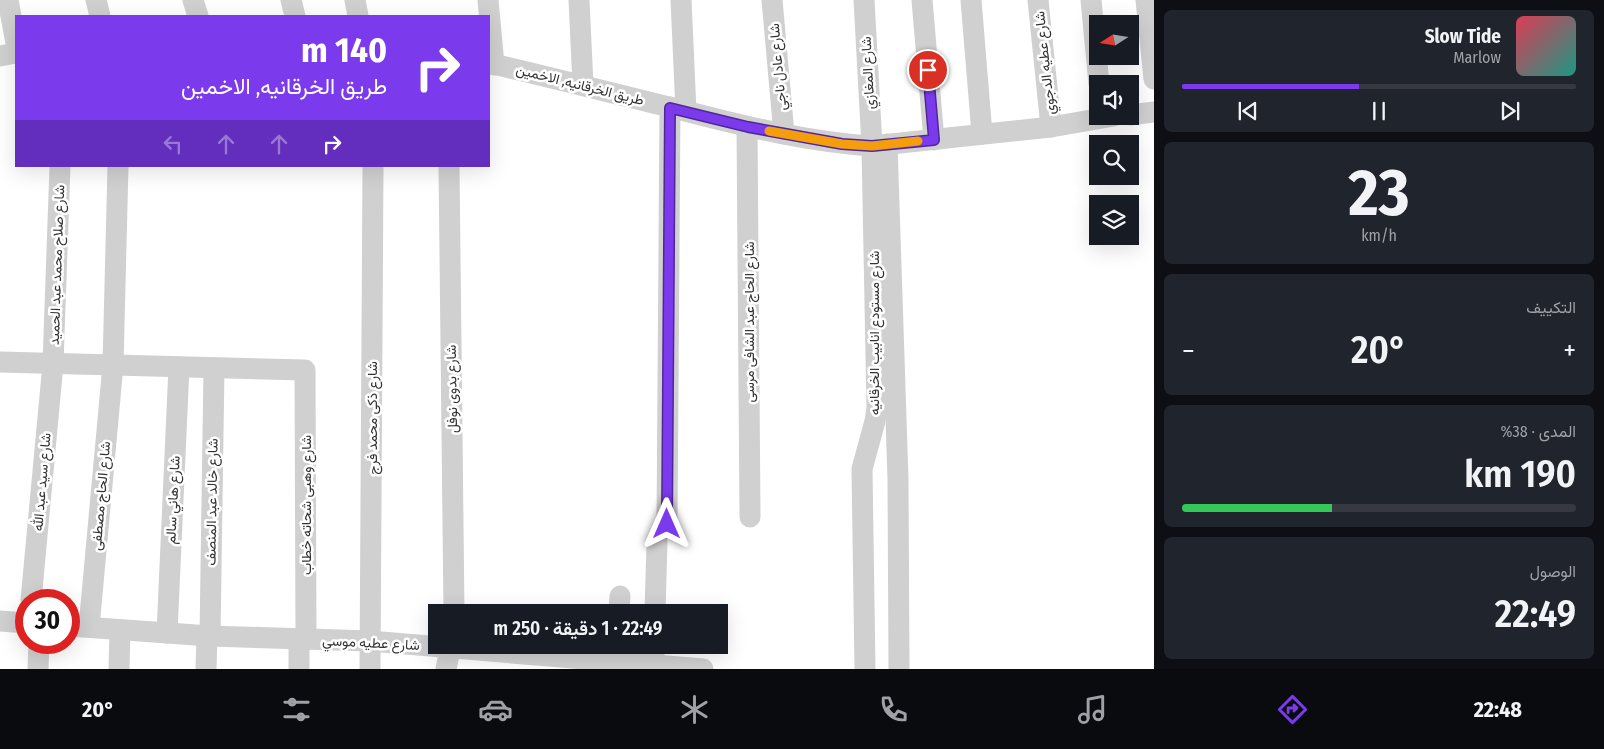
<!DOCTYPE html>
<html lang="ar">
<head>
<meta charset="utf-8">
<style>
  :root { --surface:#171b24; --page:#20242c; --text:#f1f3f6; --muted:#9ea1a6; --line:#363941; --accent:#7c3aed }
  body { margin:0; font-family:"Fira Sans Condensed",Vazirmatn,sans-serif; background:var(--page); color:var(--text); direction:rtl; height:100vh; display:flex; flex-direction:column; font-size:19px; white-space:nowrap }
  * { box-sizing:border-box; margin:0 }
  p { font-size:16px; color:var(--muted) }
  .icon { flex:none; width:28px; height:28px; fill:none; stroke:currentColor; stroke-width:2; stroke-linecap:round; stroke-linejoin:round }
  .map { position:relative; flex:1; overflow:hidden; direction:ltr }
  .panel { display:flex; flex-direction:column; gap:10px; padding:10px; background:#0d0f14; width:450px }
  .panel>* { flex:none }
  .top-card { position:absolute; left:15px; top:15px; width:475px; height:152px; border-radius:0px; box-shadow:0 5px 20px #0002; direction:rtl; background:#7c3aed; color:#fff; overflow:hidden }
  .needle { width:32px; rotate:258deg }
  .tools { position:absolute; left:1089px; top:15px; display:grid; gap:10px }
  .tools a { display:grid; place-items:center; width:50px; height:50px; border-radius:0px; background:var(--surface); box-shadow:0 5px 20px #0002; font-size:25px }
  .speed { position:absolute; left:15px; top:589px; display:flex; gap:10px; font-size:25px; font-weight:700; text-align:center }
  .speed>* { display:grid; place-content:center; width:65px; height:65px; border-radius:50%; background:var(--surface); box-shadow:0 5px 20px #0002; line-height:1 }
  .speed .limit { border:8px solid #d22; background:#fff; color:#111 }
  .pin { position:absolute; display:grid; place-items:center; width:42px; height:42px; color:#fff; margin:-21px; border:2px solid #fff; border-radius:50%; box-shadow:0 1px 5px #0007 }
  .me { position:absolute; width:55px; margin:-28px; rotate:0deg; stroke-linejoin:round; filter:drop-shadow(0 0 4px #0008) }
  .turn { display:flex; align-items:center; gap:18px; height:105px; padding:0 20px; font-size:22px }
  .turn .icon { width:65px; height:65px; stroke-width:2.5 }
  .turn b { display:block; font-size:35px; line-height:42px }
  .lanes { display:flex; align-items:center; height:48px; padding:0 20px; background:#0003; justify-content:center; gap:25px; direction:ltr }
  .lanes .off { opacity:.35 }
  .big { font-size:38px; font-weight:600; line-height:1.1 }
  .panel .widget { flex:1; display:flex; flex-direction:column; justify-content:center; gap:8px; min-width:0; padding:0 18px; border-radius:8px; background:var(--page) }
  .panel .dial { align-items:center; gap:0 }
  .dial b { font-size:65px; line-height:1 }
  .song { display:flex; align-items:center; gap:15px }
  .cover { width:60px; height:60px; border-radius:8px; background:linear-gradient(135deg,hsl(350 70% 55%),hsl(170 70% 35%)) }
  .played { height:5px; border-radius:2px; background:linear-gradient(90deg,var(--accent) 45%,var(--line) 45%) }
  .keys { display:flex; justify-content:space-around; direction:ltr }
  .heat { display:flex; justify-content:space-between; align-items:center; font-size:28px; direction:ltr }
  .charge { height:8px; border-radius:4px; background:linear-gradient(90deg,#34c759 38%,var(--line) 0) }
  .trip { position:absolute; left:428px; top:604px; width:300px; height:50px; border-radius:0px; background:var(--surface); box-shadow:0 5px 20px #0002; font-weight:600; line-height:50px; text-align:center; direction:rtl }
  .tabs { display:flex; height:80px; justify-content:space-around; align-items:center; background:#090b0e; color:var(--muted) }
  .tabs .icon { width:35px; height:35px }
  .tabs .current { color:var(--accent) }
  .tabs b { font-size:22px; color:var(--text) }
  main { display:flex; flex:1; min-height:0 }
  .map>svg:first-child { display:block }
</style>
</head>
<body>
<main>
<section class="panel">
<div class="widget">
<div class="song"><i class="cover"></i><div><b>Slow Tide</b><p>Marlow</p></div></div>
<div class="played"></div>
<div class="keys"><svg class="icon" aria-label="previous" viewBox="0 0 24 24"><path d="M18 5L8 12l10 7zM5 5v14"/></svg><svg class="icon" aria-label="pause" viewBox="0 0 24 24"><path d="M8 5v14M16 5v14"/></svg><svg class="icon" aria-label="next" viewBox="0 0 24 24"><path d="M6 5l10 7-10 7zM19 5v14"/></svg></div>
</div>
<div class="widget dial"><b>23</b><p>km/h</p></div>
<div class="widget"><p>التكييف</p>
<div class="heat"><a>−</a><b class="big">20°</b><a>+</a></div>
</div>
<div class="widget"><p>المدى · 38%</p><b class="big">190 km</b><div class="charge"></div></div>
<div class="widget"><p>الوصول</p><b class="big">22:49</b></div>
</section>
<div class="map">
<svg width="1154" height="669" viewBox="0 0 1154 669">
  <rect width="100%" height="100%" fill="#fff"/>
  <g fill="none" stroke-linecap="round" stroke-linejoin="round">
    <g stroke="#d0d0d0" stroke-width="21">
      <polyline points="8,0 16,43"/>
      <polyline points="96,0 100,16"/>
      <polyline points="193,0 198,16"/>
      <polyline points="291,0 295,16"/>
      <polyline points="355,0 358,16"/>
      <polyline points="488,0 494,65"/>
      <polyline points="579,0 583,85"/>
      <polyline points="681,0 686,111"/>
      <polyline points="772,0 784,134"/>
      <polyline points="864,0 872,146 877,408 875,421 862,469 865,669"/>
      <polyline points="922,0 934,140"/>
      <polyline points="971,0 982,134"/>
      <polyline points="1038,0 1051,127"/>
      <polyline points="1091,0 1099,84"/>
      <polyline points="1146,0 1154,79"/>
      <polyline points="0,56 16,53"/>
      <path d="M489,63c65,15 131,32 196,48 62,16 124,31 187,35l179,-19 63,-11"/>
      <polyline points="1130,115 1154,112"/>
      <polyline points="747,127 750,517"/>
      <polyline points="887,144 898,479 899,669"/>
      <polyline points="449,166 454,612"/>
      <polyline points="0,362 305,370 306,640"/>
      <polyline points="667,524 670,107"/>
      <polyline points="31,600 53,364 60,166"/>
      <polyline points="619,612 620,596"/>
      <polyline points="655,612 657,542"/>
      <polyline points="0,621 26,623"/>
      <polyline points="69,626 210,636 370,641 703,669"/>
      <polyline points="89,627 113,365 118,166"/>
      <polyline points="167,633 179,367"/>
      <polyline points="210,636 214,368"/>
      <polyline points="654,665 654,645"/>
      <polyline points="38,669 39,642"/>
      <polyline points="119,669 120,630"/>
      <polyline points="206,669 207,636"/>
      <polyline points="299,669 299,640"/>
      <polyline points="370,669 373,166"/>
      <polyline points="446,669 451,645"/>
    </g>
  </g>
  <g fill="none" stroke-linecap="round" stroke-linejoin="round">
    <defs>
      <polyline id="route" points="667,524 670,108 748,127 842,144 872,146 934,140 928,70"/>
    </defs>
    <use href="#route" stroke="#51269a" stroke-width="12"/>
    <use href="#route" stroke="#7c3aed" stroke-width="9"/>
    <polyline stroke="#f59e0b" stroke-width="9" points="769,131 842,144 872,146 918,141"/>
  </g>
  <g text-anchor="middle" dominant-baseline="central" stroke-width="5" stroke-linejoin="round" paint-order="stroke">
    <g font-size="14" fill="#333" stroke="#fff">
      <text transform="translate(1045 63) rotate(-96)">شارع عطيه الدجوي</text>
      <text transform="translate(778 67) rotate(-95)">شارع عادل ناجي</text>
      <text transform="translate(868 73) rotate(-93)">شارع المغازي</text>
      <text transform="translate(580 85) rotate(14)">طريق الخرقانيه, الاخمين</text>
      <text transform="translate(57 265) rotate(-88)">شارع صلاح محمد عبد الحميد</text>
      <text transform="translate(749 322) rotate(-90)">شارع الحاج عبد الشافى مرسى</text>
      <text transform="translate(874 333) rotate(-90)">شارع مستودع انابيب الخرقانيه</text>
      <text transform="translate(452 389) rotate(-91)">شارع بدوى نوفل</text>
      <text transform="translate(372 418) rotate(-90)">شارع ذكى محمد فرج</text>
      <text transform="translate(42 482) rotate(-85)">شارع سيد عبد الله</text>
      <text transform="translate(101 496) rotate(-85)">شارع الحاج مصطفى</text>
      <text transform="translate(173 500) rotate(-87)">شارع هاني سالم</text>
      <text transform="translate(212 502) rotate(-89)">شارع خالد عبد المنصف</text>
      <text transform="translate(306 505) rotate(-90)">شارع وهبى شحاته خطاب</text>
      <text transform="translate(371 643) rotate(3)">شارع عطيه موسي</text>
    </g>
  </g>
</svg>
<div class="tools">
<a><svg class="needle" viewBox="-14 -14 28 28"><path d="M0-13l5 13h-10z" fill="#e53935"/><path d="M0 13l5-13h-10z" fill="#9ea1a6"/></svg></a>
<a><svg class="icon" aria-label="sound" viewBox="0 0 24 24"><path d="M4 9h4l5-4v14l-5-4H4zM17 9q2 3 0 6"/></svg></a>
<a><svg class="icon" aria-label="search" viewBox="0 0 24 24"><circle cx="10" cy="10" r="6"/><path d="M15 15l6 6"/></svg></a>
<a><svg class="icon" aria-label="layers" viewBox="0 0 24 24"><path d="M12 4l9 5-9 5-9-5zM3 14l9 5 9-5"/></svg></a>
</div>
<div class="speed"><div class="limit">30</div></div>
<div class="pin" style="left:928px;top:70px;background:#d93025"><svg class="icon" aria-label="arrive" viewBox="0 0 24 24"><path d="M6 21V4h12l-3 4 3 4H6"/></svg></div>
<svg class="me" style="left:667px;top:524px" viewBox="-20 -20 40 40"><path d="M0-17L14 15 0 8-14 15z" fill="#7c3aed" stroke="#fff" stroke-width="4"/></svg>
<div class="trip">22:49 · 1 دقيقة · 250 m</div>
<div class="top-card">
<div class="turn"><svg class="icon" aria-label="right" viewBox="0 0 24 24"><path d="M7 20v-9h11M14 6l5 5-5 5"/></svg><div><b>140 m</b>طريق الخرقانيه, الاخمين</div></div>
<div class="lanes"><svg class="icon off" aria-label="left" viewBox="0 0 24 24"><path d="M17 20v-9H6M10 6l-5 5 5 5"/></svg><svg class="icon off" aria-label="ahead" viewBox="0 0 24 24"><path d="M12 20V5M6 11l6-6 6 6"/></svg><svg class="icon off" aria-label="ahead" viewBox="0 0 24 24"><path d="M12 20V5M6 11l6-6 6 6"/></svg><svg class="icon" aria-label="right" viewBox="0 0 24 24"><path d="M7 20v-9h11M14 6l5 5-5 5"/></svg></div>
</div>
</div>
</main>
<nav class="tabs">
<b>22:48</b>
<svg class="icon current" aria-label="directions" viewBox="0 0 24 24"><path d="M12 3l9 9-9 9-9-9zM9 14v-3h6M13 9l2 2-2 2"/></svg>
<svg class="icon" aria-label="music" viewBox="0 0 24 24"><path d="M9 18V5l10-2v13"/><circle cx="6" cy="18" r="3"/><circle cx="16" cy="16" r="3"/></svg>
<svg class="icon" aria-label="phone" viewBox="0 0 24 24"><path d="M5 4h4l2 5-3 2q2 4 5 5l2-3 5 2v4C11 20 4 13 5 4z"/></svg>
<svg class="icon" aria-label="climate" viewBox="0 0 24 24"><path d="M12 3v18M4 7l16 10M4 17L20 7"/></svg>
<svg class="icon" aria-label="car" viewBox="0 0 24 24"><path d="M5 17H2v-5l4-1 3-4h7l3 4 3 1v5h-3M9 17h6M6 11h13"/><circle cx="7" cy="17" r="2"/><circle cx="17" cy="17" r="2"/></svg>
<svg class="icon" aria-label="filters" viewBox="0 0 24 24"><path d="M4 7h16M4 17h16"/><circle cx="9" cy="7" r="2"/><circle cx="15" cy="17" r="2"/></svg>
<b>20°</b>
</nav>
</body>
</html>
